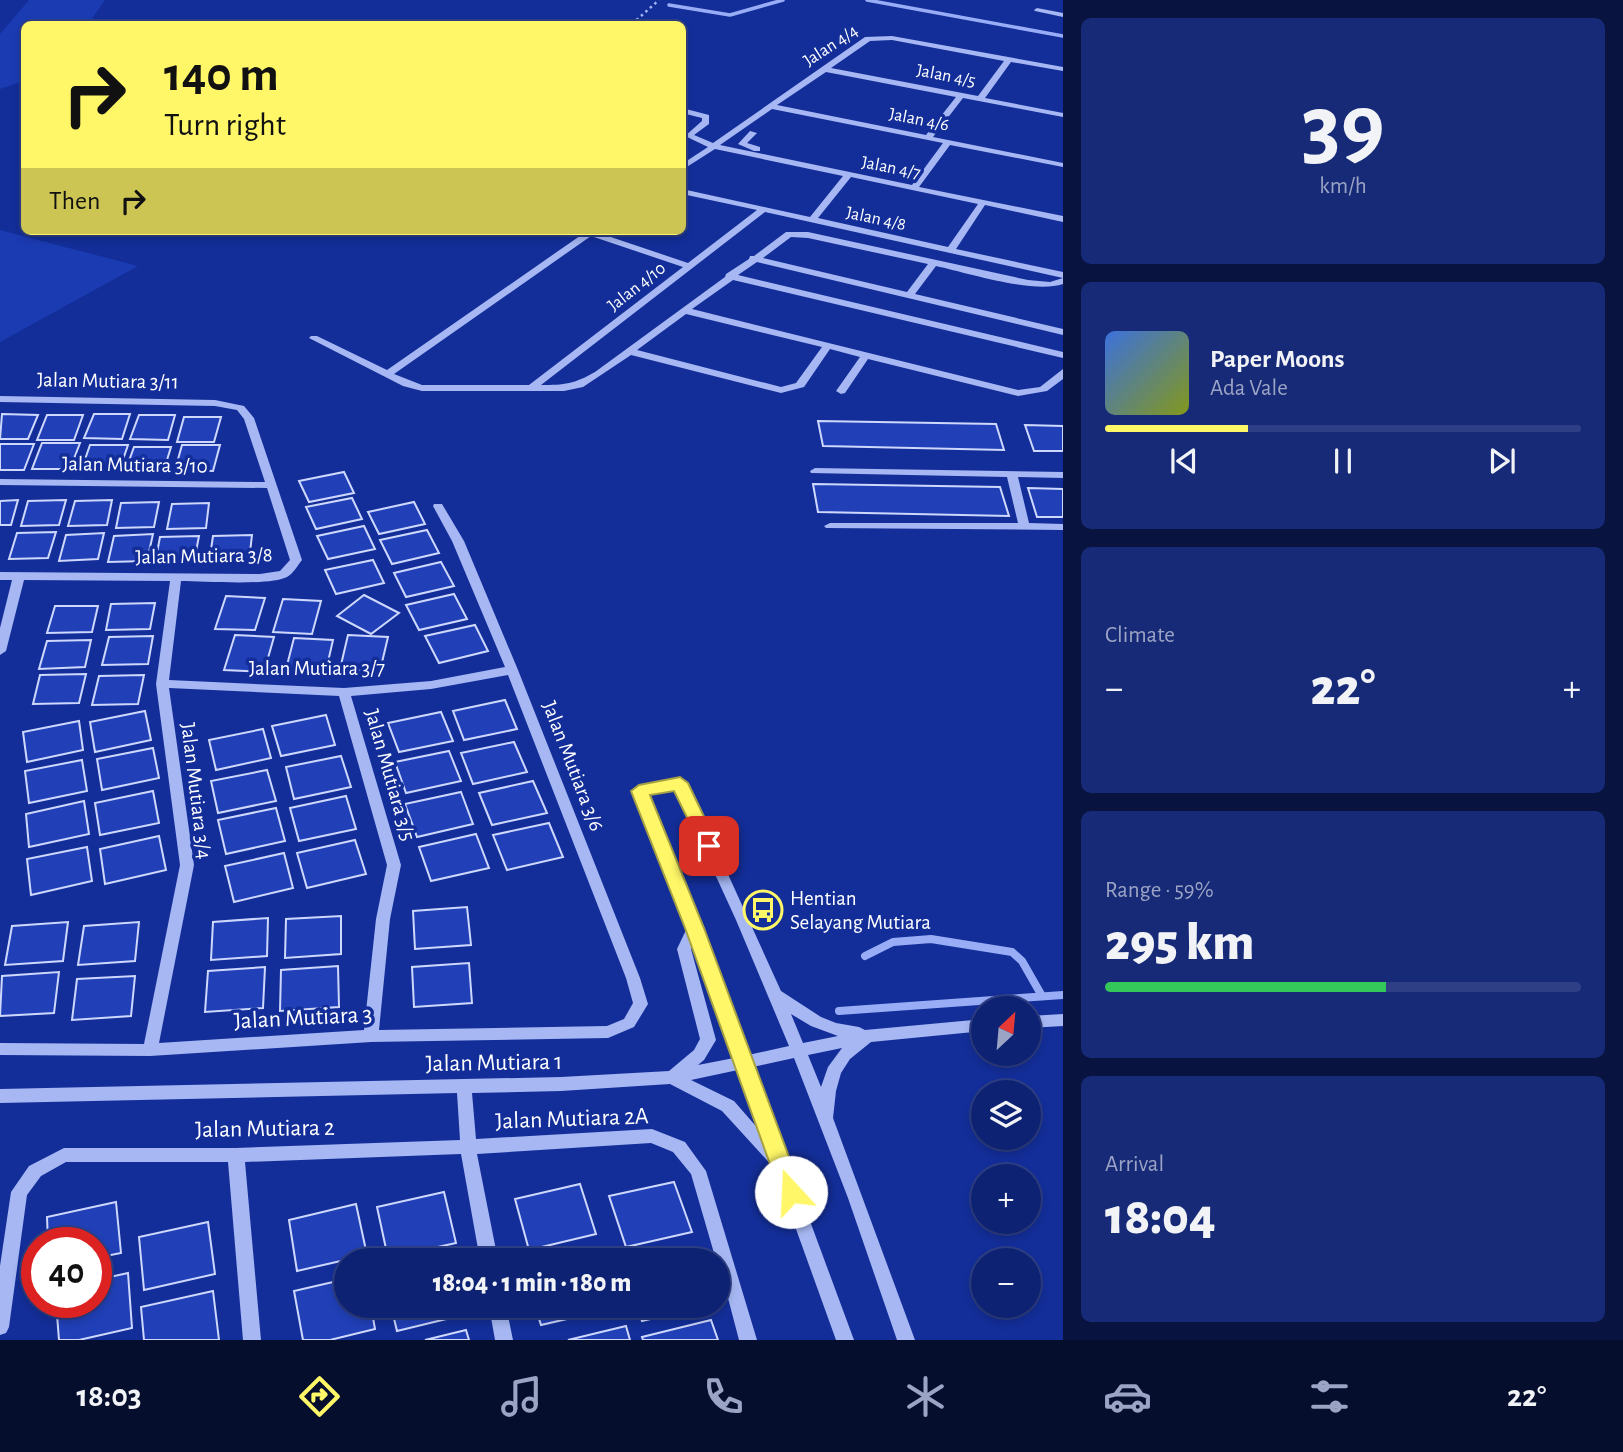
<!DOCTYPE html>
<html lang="en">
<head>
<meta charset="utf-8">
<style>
  :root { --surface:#0e2273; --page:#172a78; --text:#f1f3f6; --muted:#9ba4c4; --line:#2e3f85; --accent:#fff768 }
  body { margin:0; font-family:"Alegreya Sans",sans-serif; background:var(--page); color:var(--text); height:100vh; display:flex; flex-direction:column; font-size:26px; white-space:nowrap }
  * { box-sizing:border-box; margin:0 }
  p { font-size:23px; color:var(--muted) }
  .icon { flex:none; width:38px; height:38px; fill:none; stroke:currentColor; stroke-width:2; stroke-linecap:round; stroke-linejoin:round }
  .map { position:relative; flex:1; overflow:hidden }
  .drawer { display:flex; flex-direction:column; gap:18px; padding:18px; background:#08133f; width:560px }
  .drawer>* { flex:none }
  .banner { position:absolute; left:21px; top:21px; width:665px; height:214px; border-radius:10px; box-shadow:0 4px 10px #0003,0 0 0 2px var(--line); background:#fff768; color:#111; overflow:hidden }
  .needle { width:46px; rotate:26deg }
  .controls { position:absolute; left:971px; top:996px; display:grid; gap:14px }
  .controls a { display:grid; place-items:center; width:70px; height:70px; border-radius:50%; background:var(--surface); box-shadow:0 4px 10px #0003,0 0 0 2px var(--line); font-size:35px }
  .speed { position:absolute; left:21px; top:1227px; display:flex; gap:14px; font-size:35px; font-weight:700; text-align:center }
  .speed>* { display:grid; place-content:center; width:91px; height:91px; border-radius:50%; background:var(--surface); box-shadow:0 4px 10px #0003,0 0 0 2px var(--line); line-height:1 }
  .speed .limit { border:10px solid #d22; background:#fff; color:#111 }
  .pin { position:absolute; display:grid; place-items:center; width:60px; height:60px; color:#fff; margin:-30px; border-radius:14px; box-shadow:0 4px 10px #0006 }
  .me { position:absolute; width:77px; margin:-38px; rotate:340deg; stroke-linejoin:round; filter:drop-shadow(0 0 5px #0008) }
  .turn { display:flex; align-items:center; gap:24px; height:147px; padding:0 28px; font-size:32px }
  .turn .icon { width:91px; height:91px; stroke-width:2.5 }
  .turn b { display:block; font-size:49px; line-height:60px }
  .then { display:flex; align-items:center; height:66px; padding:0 28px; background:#0003; gap:14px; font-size:26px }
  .big { font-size:52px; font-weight:800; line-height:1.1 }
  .drawer .tile { flex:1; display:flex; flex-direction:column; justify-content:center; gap:10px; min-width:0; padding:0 24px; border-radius:10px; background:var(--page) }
  .drawer .dial { align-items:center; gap:0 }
  .dial b { font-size:91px; line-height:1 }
  .song { display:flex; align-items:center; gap:21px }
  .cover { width:84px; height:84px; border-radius:10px; background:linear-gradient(135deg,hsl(220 70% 55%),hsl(70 70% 35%)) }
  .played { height:7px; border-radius:4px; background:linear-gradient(90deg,var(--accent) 30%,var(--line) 30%) }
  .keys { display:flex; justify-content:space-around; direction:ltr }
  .heat { display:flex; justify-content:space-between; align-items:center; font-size:38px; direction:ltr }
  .charge { height:10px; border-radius:5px; background:linear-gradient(90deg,#34c759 59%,var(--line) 0) }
  .trip { position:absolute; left:334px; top:1248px; width:396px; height:70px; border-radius:35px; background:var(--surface); box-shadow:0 4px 10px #0003,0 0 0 2px var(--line); font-weight:800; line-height:70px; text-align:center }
  .tabs { display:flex; height:112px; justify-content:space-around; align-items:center; background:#060e2e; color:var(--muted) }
  .tabs .icon { width:49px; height:49px }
  .tabs .on { color:var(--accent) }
  .tabs b { font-size:32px; color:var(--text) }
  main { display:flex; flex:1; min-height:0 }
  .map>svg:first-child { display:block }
</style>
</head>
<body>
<main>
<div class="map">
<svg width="1063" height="1340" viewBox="0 0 1063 1340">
  <rect width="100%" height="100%" fill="#132e99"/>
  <g fill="#1b3bb3">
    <polygon points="29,0 105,0 88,24 24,24 24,81 0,89 0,34"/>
    <polygon points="0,230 138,266 0,342"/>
  </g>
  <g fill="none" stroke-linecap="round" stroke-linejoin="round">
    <g stroke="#98adf6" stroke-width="3.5">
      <polyline points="867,0 1063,36"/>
      <polyline points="669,5 730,15 783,0"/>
    </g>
    <g stroke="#98adf6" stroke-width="8">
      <polyline points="865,956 893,942 931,939 1012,952 1022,961 1042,996"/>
      <polyline points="839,1011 1063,995"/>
    </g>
  </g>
  <g fill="#2140b8" stroke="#ced8fd" stroke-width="2">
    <polygon points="2,414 38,415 28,439 0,439"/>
    <polygon points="94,414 130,414 122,439 84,438"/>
    <polygon points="47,415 83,415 74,440 37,440"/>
    <polygon points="139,415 175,415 168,440 130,439"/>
    <polygon points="184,417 221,417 214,442 177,442"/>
    <polygon points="818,421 996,424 1004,450 823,446"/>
    <polygon points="1025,425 1063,426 1063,451 1034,451"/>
    <polygon points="42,443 80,443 70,469 32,469"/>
    <polygon points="0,444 34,444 24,470 0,470"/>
    <polygon points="90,445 128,445 119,471 81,471"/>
    <polygon points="182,445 220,445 213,471 175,470"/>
    <polygon points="134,447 171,447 163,473 125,472"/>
    <polygon points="344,472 354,493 309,502 299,481"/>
    <polygon points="813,484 1000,487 1009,516 818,512"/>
    <polygon points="1028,488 1063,489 1063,517 1037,517"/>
    <polygon points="352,498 362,519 316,529 306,507"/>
    <polygon points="18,500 11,525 0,525 0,501"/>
    <polygon points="66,500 59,525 21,526 28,501"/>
    <polygon points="112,500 107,525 68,526 75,501"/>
    <polygon points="159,502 154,527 116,528 121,503"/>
    <polygon points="414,502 425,524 379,534 368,512"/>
    <polygon points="209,503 206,528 167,529 172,504"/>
    <polygon points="364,526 375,549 328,559 317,536"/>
    <polygon points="427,530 439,553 392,564 380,540"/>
    <polygon points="56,532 48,558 9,559 17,533"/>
    <polygon points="104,533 98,559 59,561 66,535"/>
    <polygon points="153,534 147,561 108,562 114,536"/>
    <polygon points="252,535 249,561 209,563 213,536"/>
    <polygon points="199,536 194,562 155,563 160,537"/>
    <polygon points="373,560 384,583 336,594 325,570"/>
    <polygon points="441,562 454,586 406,597 394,573"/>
    <polygon points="454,594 467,619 419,630 406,605"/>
    <polygon points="364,595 399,613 371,634 337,616"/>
    <polygon points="226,596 265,598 255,630 215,629"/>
    <polygon points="283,599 321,601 312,634 273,632"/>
    <polygon points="155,603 150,629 106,630 111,604"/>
    <polygon points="55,606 98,606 92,632 47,633"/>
    <polygon points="475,625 488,651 439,663 425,636"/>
    <polygon points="235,635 274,637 264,672 224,670"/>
    <polygon points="348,635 388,637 380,671 340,669"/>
    <polygon points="153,636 148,664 102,665 109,637"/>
    <polygon points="294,638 333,640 325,675 285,673"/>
    <polygon points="91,640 85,667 39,669 47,641"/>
    <polygon points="86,674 79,703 33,704 40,675"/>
    <polygon points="144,675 138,704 92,705 99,676"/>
    <polygon points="505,700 517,729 464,740 453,711"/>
    <polygon points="145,711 151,740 95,752 90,722"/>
    <polygon points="441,712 453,741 399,752 388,723"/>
    <polygon points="326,715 335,745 281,756 272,726"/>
    <polygon points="79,721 83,750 27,762 23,732"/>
    <polygon points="263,729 271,758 216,770 209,740"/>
    <polygon points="514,742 527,772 473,784 461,753"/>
    <polygon points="153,748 159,778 102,790 97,759"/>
    <polygon points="449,751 461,781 406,793 395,762"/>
    <polygon points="341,756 351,787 294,799 286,767"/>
    <polygon points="82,760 87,791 29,803 25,771"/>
    <polygon points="267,770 276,801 218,813 211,781"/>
    <polygon points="533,781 547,813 492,825 479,793"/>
    <polygon points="153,791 159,823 100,835 95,803"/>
    <polygon points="461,792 473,824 417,837 405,804"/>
    <polygon points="346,796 356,829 299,841 290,808"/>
    <polygon points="84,801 89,834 29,847 26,814"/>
    <polygon points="276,808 285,841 226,854 218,820"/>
    <polygon points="549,823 563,857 507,870 493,835"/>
    <polygon points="476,834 489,868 431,881 419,847"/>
    <polygon points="159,836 166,870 105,884 100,849"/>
    <polygon points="355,840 366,874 307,888 297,853"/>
    <polygon points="87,847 92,881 31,895 27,859"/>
    <polygon points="284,853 293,888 234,902 225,866"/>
    <polygon points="467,907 471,945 415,949 413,911"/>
    <polygon points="341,916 341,954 285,958 286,919"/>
    <polygon points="268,918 267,956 211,960 213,922"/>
    <polygon points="68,922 63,961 5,965 12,926"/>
    <polygon points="139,922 135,961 78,965 84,926"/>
    <polygon points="469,963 472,1003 414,1007 412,967"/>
    <polygon points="338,966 339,1007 280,1011 281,970"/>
    <polygon points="265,967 263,1008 205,1012 208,971"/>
    <polygon points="59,972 54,1013 0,1016 2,976"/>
    <polygon points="135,976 131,1016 72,1020 77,979"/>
    <polygon points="674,1182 692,1232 626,1247 609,1196"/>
    <polygon points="580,1184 596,1234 529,1250 515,1199"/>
    <polygon points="444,1192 456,1243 388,1258 377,1207"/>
    <polygon points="116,1202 121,1253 96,1258 96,1242 48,1242 47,1217"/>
    <polygon points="356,1204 367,1255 297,1271 289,1220"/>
    <polygon points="208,1222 215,1274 144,1290 139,1237"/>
    <polygon points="692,1251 695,1260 653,1260"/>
    <polygon points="128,1273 132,1328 79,1340 59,1340 56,1302 96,1302 96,1280"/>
    <polygon points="346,1279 346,1306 371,1306 375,1329 330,1340 303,1340 294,1291"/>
    <polygon points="213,1291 219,1340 144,1340 141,1307"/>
    <polygon points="391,1306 465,1306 467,1314 397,1331"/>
    <polygon points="535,1306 609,1306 610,1309 541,1325"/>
    <polygon points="637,1306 705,1306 642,1321"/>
    <polygon points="711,1320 718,1340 643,1340 642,1337"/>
    <polygon points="626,1326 630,1340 568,1340"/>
    <polygon points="466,1330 469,1340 425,1340"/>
  </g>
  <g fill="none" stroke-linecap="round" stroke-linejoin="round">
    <polyline stroke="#a6b7f3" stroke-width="2.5" stroke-dasharray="2.5 3.5" stroke-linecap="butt" points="632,24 659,0"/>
    <g fill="#a6b7f3" fill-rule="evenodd">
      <polygon points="1037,8 1063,13 1063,17 1035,11 1034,10"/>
      <path d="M892,36l171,31v4l-52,-9 -26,36 78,15v4l-100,-19 -30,39 130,26v4l-113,-22 -31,42 144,29v6l-78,-17 -29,44 107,23v6l-298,-66 -224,173c24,0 33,-1 54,-13l130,-95 1,-3 23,-15 1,-3h4l32,-24h22l220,48 22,2 13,-4v6c-30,10 -95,-11 -127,-18l-21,28 148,35v6l-306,-73 -19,13 325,77v6l-330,-78 -41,29 326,81 22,-3 23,-18v10l-16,12 -29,5 -150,-37 -23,34 -4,1 -5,-3 24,-34 -30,-8 -26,38 -23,6 -150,-38 -48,32 -19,4h-142l-19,-5 -94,-48 2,-2h6l70,34 200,-139h10l-1,1 92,31 69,-53 -75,-16v-5l128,28 33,-41 -128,-27 -33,21v-6l26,-17 -23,-11 17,-15v-3l-20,-5v-5l27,7v9l-15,11 19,8 152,-106zM892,40l112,21 -26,35 -147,-28 39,-27zM826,72l130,25 -30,38 -149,-30zM772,109l156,31 15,3 -31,42 -192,-40zM851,177l127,27 -30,43 -130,-29zM591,236l92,31 -154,118h-107l-28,-11zM791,237l17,1 120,26 -21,28 -144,-34zM686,314l136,33 -26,36 -15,4 -144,-37z"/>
      <polygon points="750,131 757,133 747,143 760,147 760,151 754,151 738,144"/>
      <path d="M0,396l215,4 29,6 10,12 48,142c-4,5 -9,14 -15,17 -17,9 -84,4 -106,4l-12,99 175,8 87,-7 74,-14 -53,-126 -19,-35 1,-2h8l22,37 54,129 122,308 8,26 -14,23 -26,11 -237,4 -221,14 -150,-1v-12l144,1 36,-179 -24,-181 14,-103 -146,-1 -18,71 -6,4v-27l12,-48h-12v-8l260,2 20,-3 10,-11 -23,-72 -267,-3v-6l265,3 -21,-63 -7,-9 -22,-4 -215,-4zM508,675l118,303 7,25 -9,16 -17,7 -228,4 11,-111 11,-54 -50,-169 80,-7zM169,688l170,8 48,169 -11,54 -12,111 -205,13 35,-178z"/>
      <polygon points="815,468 1063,472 1063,478 1018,477 1029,523 1063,524 1063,530 826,528 824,526 830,523 1018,523 1007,477 811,473 810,471"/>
      <path d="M680,779l5,2 2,3 94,207 40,26 15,6 23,4 6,3 119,-11v12l-113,11 -21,17 -9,14 -5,18 -3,27 82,222h-18l-49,-142 -54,-140 -41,9 101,273h-18l-62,-172 -52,-57 -52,-27 -109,7 -89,2 4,46 176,-10 33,13 21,29 51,169h-18l-21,-80h-2l-25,-86 -18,-22 -22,-9 -174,11 21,106h-18l-19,-106 -216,8 16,178h-18l-15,-178h-162l-25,14 -14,19 -18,132 -3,6 -6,2v-69l11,-74 18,-26 35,-18h172l224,-8 -3,-47 -457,10v-14l561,-12 108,-6 25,-21 6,-11 -23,-90 10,-21 -55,-137 2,-3 5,-2zM676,789l60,131 53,126 -41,9 -47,-127 -54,-134zM693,945l41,113 -36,7 6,-5 12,-20 -25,-91zM791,1014l20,12 27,10 -35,7zM842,1048l-14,19 -7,20 -13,-32zM738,1070l23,62 -27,-31 -43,-21z"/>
      <polygon points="1063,1014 1063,1026 1029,1028 1029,1016"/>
      <polygon points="489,1306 506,1306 513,1340 495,1340"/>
    </g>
  </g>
  <polygon fill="#fff768" stroke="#a6a144" stroke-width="2" points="680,777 688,783 718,846 715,850 703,850 674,791 650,795 704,928 802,1192 799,1198 791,1201 784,1198 780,1192 685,928 631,791 639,785"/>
  <defs>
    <symbol id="bus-ring" viewBox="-11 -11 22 22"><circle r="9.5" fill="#132e99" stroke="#fff768" stroke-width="1.5"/><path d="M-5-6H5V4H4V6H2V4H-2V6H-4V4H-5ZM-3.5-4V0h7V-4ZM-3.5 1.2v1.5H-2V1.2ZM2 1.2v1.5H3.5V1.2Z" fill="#fff768"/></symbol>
  </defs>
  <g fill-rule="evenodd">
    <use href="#bus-ring" x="741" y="888" width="44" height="44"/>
  </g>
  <g text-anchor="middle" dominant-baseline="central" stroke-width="7" stroke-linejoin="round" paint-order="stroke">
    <g font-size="18" fill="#fff" stroke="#132e99">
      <text transform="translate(831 46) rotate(-33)">Jalan 4/4</text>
      <text transform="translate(946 76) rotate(11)">Jalan 4/5</text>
      <text transform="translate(919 120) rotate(11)">Jalan 4/6</text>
      <text transform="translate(891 168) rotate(11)">Jalan 4/7</text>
      <text transform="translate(876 219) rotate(12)">Jalan 4/8</text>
      <text transform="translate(637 287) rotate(-38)">Jalan 4/10</text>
    </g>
    <g font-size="21" fill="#fff" stroke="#132e99">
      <text transform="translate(108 381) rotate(1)">Jalan Mutiara 3/11</text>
      <text transform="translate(135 465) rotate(1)">Jalan Mutiara 3/10</text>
      <text transform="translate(204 556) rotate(-1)">Jalan Mutiara 3/8</text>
      <text x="317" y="668">Jalan Mutiara 3/7</text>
      <text transform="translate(573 766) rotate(69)">Jalan Mutiara 3/6</text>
      <text transform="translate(390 775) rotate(74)">Jalan Mutiara 3/5</text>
      <text transform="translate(196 791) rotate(83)">Jalan Mutiara 3/4</text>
    </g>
    <g font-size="21" fill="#fff" stroke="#132e99" text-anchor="start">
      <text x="790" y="898">Hentian<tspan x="790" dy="24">Selayang Mutiara</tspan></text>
    </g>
    <g font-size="24" fill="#fff" stroke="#132e99">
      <text transform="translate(303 1018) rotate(-3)">Jalan Mutiara 3</text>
      <text transform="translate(494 1063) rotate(-1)">Jalan Mutiara 1</text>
      <text transform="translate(572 1119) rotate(-2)">Jalan Mutiara 2A</text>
      <text transform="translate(265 1129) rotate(-1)">Jalan Mutiara 2</text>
    </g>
  </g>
</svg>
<div class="controls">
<a><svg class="needle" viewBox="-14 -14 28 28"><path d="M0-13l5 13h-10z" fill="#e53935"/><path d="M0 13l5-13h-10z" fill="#9ba4c4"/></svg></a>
<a><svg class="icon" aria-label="layers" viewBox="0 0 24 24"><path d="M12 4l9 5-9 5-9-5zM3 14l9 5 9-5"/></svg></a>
<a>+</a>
<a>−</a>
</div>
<div class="speed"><div class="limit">40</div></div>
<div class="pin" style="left:709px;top:846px;background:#d93025"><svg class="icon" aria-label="arrive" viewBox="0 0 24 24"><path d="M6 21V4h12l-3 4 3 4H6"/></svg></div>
<svg class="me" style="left:791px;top:1192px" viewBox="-20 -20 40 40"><circle r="19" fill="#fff"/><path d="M0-13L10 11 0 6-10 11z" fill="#fff768"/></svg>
<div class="trip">18:04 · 1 min · 180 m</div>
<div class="banner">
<div class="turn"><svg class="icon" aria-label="right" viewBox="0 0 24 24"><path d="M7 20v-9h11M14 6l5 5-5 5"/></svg><div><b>140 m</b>Turn right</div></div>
<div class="then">Then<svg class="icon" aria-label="right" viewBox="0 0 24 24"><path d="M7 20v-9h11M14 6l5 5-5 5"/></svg></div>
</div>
</div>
<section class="drawer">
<div class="tile dial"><b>39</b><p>km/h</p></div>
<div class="tile">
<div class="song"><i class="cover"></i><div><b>Paper Moons</b><p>Ada Vale</p></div></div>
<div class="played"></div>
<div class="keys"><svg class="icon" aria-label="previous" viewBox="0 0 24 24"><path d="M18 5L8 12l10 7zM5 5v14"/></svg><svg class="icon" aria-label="pause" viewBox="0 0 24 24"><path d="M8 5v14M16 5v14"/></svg><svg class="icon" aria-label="next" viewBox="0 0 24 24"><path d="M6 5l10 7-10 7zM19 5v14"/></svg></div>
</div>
<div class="tile"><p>Climate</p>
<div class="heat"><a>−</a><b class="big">22°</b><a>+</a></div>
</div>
<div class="tile"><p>Range · 59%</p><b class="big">295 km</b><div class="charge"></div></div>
<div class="tile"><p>Arrival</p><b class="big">18:04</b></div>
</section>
</main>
<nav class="tabs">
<b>18:03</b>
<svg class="icon on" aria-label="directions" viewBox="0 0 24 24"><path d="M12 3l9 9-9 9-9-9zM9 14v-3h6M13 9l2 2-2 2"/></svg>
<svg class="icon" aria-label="music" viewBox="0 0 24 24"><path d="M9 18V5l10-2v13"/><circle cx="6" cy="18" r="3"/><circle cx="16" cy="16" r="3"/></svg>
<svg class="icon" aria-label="phone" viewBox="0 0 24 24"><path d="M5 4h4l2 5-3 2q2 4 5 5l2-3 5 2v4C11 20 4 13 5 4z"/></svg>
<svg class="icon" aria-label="climate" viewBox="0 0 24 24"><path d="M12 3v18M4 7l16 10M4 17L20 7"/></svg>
<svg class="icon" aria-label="car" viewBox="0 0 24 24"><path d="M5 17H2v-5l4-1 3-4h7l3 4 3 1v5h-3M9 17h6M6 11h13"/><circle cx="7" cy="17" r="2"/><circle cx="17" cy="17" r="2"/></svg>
<svg class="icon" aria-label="filters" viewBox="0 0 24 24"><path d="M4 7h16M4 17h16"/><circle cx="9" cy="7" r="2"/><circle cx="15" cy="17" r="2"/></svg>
<b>22°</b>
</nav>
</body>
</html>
